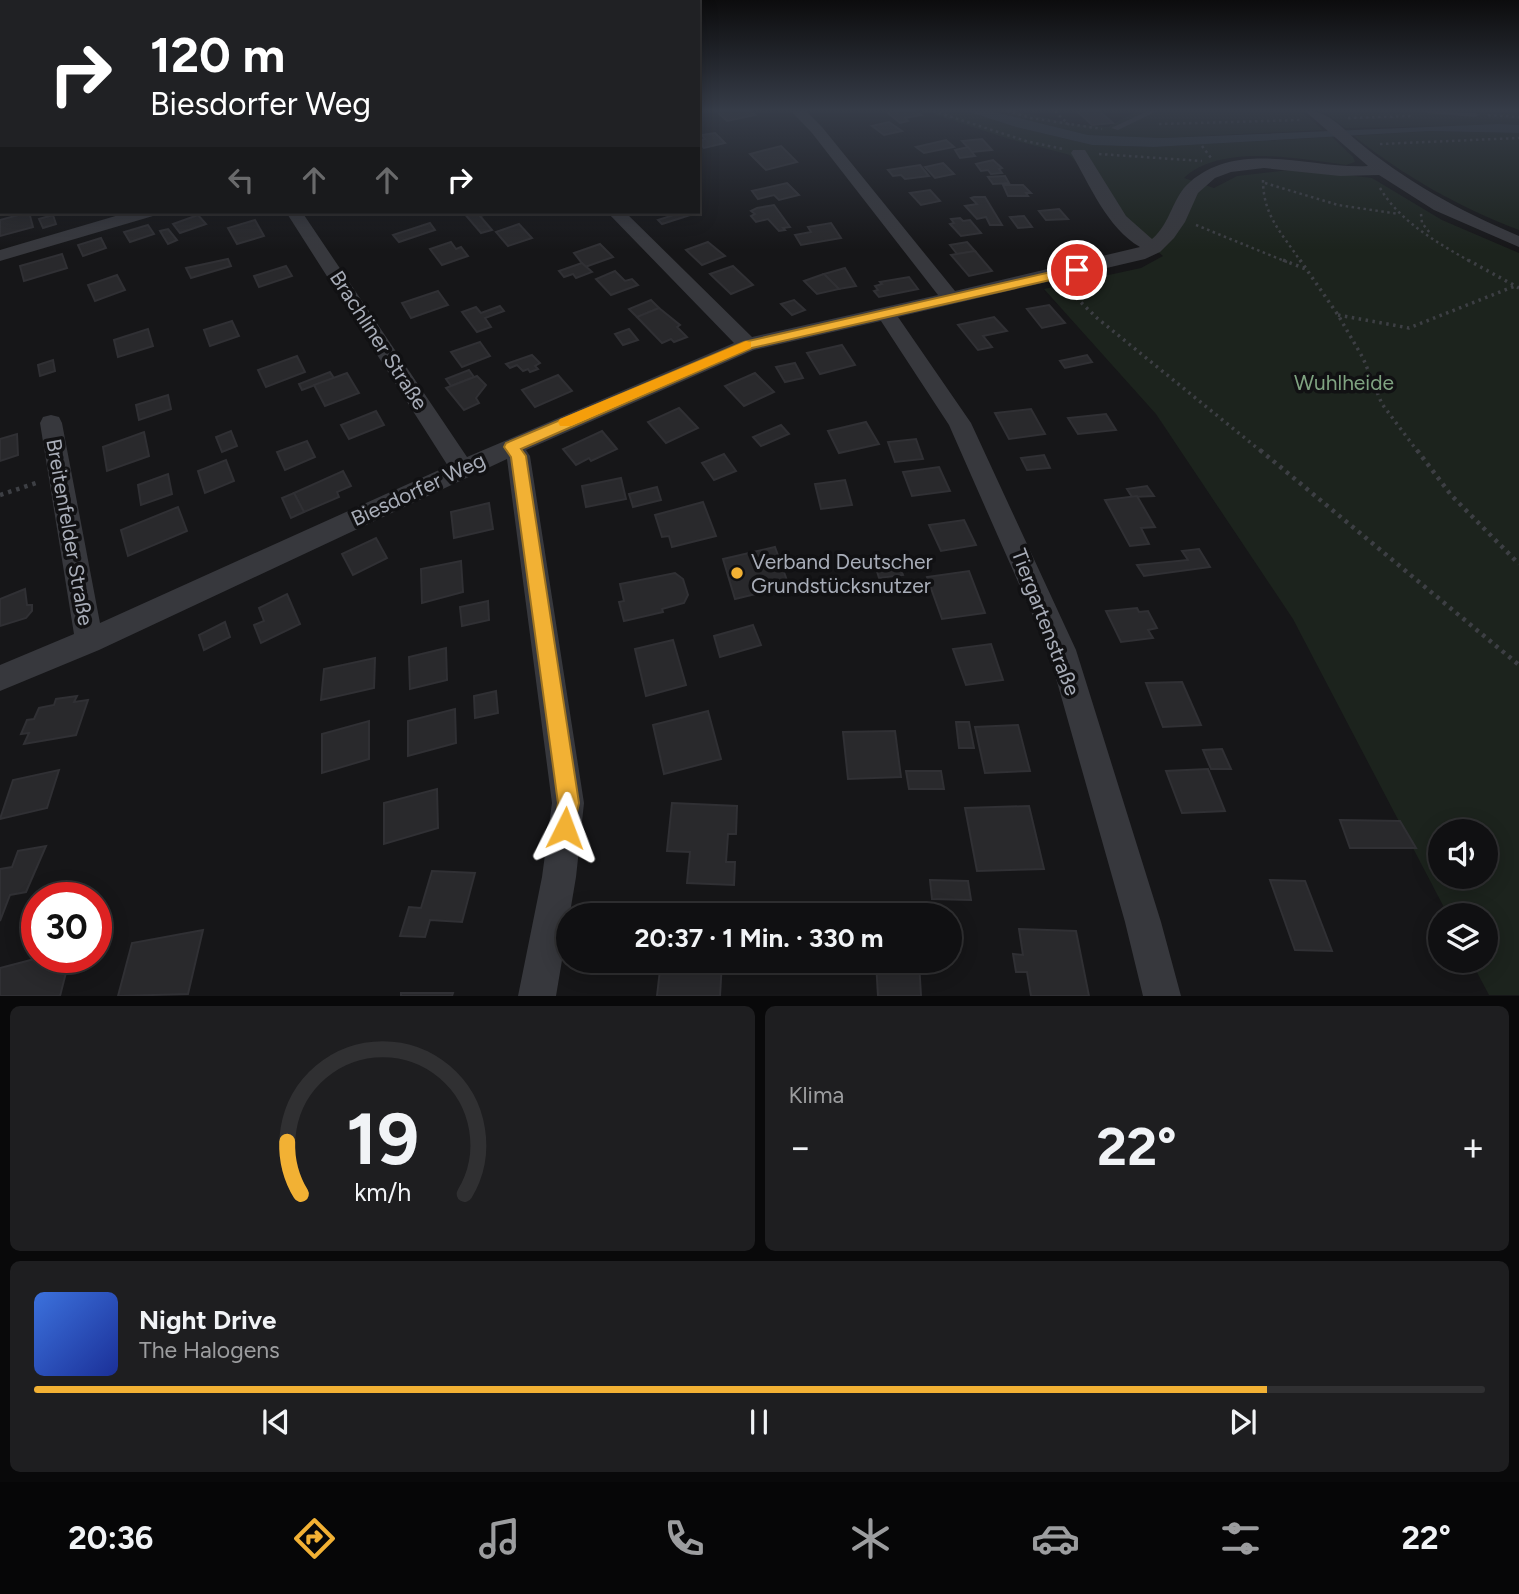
<!DOCTYPE html>
<html lang="de">
<head>
<meta charset="utf-8">
<style>
  :root { --surface:#101012; --page:#1e1e20; --text:#f1f3f6; --muted:#9c9d9f; --line:#303032; --accent:#f2b134 }
  body { margin:0; font-family:Figtree,sans-serif; background:var(--page); color:var(--text); height:100vh; display:flex; flex-direction:column; font-size:26px; white-space:nowrap }
  * { box-sizing:border-box; margin:0 }
  p { font-size:23px; color:var(--muted) }
  .icon { flex:none; width:38px; height:38px; fill:none; stroke:currentColor; stroke-width:2; stroke-linecap:round; stroke-linejoin:round }
  .map { position:relative; height:996px; overflow:hidden }
  .side { display:flex; flex-direction:column; gap:10px; padding:10px; background:#09090a; flex:1 }
  .side>* { flex:none }
  .top-card { position:absolute; left:0px; top:0px; width:700px; height:214px; box-shadow:0 4px 18px #0003,0 0 0 2px var(--line); background:#202124; color:#fff; overflow:hidden }
  .buttons { position:absolute; left:1428px; top:819px; display:grid; gap:14px }
  .buttons a { display:grid; place-items:center; width:70px; height:70px; border-radius:50%; background:var(--surface); box-shadow:0 4px 18px #0003,0 0 0 2px var(--line); font-size:35px }
  .speed { position:absolute; left:21px; top:882px; display:flex; gap:14px; font-size:35px; font-weight:700; text-align:center }
  .speed>* { display:grid; place-content:center; width:91px; height:91px; border-radius:50%; background:var(--surface); box-shadow:0 4px 18px #0003,0 0 0 2px var(--line); line-height:1 }
  .speed .limit { border:10px solid #d22; background:#fff; color:#111 }
  .pin { position:absolute; display:grid; place-items:center; width:60px; height:60px; color:#fff; margin:-30px; border:4px solid #fff; border-radius:50%; box-shadow:0 2px 7px #0007 }
  .me { position:absolute; width:77px; margin:-38px; rotate:3deg; stroke-linejoin:round; filter:drop-shadow(0 0 5px #0008) }
  .turn { display:flex; align-items:center; gap:24px; height:147px; padding:0 35px; font-size:32px }
  .turn .icon { width:91px; height:91px; stroke-width:2.5 }
  .turn b { display:block; font-size:49px; line-height:60px }
  .lanes { display:flex; align-items:center; height:66px; padding:0 35px; background:#0003; justify-content:center; gap:35px; direction:ltr }
  .lanes .off { opacity:.35 }
  .big { font-size:52px; font-weight:700; line-height:1.1 }
  .side .widget { flex:1; display:flex; flex-direction:column; justify-content:center; gap:10px; min-width:0; padding:0 24px; border-radius:10px; background:var(--page) }
  .side .dial { align-items:center; gap:0 }
  .dial svg { height:182px; overflow:visible; fill:none; stroke:var(--line); stroke-width:7; stroke-linecap:round; text-anchor:middle }
  .dial text { fill:var(--text); stroke:none }
  .song { display:flex; align-items:center; gap:21px }
  .cover { width:84px; height:84px; border-radius:10px; background:linear-gradient(135deg,hsl(220 70% 55%),hsl(230 70% 35%)) }
  .played { height:7px; border-radius:4px; background:linear-gradient(90deg,var(--accent) 85%,var(--line) 85%) }
  .keys { display:flex; justify-content:space-around; direction:ltr }
  .heat { display:flex; justify-content:space-between; align-items:center; font-size:38px; direction:ltr }
  .side .tiles { flex:1; display:grid; gap:10px; grid-template-columns:1fr 1fr }
  .widget:last-child { grid-column:span 2 }
  .trip { position:absolute; left:556px; top:903px; width:406px; height:70px; border-radius:35px; background:var(--surface); box-shadow:0 4px 18px #0003,0 0 0 2px var(--line); font-weight:700; line-height:70px; text-align:center }
  .tabs { display:flex; height:112px; justify-content:space-around; align-items:center; background:#060607; color:var(--muted) }
  .tabs .icon { width:49px; height:49px }
  .tabs .current { color:var(--accent) }
  .tabs b { font-size:32px; color:var(--text) }
  .map>svg:first-child { display:block }
</style>
</head>
<body>
<div class="map">
<svg width="1519" height="996" viewBox="0 0 1519 996">
  <rect width="100%" height="100%" fill="#161618"/>
  <g fill="#1c231d" fill-rule="evenodd">
    <path d="M924,111h42l50,16 76,18 62,2 178,-10 21,20 2,5 -9,3c-47,-6 -124,-22 -162,13l30,10 23,-12 60,-7 75,9 70,42 77,33v742h-30l-18,-34h15v-46h-38l-155,-296 -137,-205 -112,-125 97,-21 22,-12 -26,-22 -67,-79 -61,-16zM1440,831h46v46h-46z"/>
    <polygon points="991,111 1017,111 1071,124 1108,127 1136,111 1301,111 1323,130 1162,138 1088,135"/>
    <polygon points="1323,111 1519,111 1519,125 1345,128"/>
    <path d="M1430,131l89,2v97c-59,-22 -117,-55 -165,-94z"/>
  </g>
  <polygon fill="#2c353c" points="966,111 991,111 1088,135 1162,138 1499,124 1519,125 1519,133 1430,131 1154,147 1092,145 1016,127"/>
  <g fill="#29292c" stroke="#303034" stroke-width="2">
    <polygon points="716,111 750,111 755,115 727,121"/>
    <polygon points="898,111 915,111 921,115 905,118 908,121 900,123 888,113"/>
    <polygon points="1099,111 1113,123 1092,125 1078,112"/>
    <polygon points="889,122 902,131 884,135 872,126"/>
    <polygon points="715,133 725,143 704,148 698,141 705,139 702,135"/>
    <polygon points="982,139 992,150 972,152 962,141"/>
    <polygon points="946,140 954,147 924,153 916,147"/>
    <polygon points="781,146 797,162 766,170 750,154"/>
    <polygon points="968,147 975,156 960,158 955,150"/>
    <polygon points="993,160 1002,168 999,169 1002,173 991,174 988,170 981,171 976,164"/>
    <polygon points="943,163 954,174 935,178 925,167"/>
    <polygon points="920,165 929,176 905,179 901,175 893,176 888,170"/>
    <polygon points="1005,176 1009,183 993,184 988,177"/>
    <polygon points="787,183 799,195 779,200 774,195 758,199 752,191"/>
    <polygon points="1003,185 1023,185 1031,193 1026,193 1028,196 1008,196"/>
    <polygon points="930,190 940,201 921,205 910,193"/>
    <polygon points="974,197 985,197 1002,225 990,225 986,217 977,219 965,206 977,204 971,198"/>
    <polygon points="774,205 790,227 783,228 785,230 779,231 768,219 756,222 751,216 755,214 751,211 757,208"/>
    <polygon points="1059,209 1068,219 1046,220 1039,211"/>
    <polygon points="29,212 33,227 0,236 0,220"/>
    <polygon points="463,212 495,212 480,216 492,230 481,233"/>
    <polygon points="683,212 690,215 662,224 658,220"/>
    <polygon points="53,215 56,224 43,228 39,219"/>
    <polygon points="198,215 206,224 180,233 173,224"/>
    <polygon points="1024,216 1032,227 1018,228 1010,217"/>
    <polygon points="960,218 963,221 970,220 981,233 961,236 950,224 954,223 951,219"/>
    <polygon points="255,220 264,236 237,244 228,228"/>
    <polygon points="430,223 435,230 399,242 393,235"/>
    <polygon points="831,223 841,238 801,245 795,235 811,232 808,227"/>
    <polygon points="519,224 532,238 508,246 496,232"/>
    <polygon points="148,225 154,234 130,242 124,232"/>
    <polygon points="168,229 177,240 168,244 160,231"/>
    <polygon points="101,238 106,248 83,256 78,245"/>
    <polygon points="451,242 456,249 461,247 468,256 442,265 430,249"/>
    <polygon points="708,242 725,256 702,265 686,250"/>
    <polygon points="967,242 975,251 957,254 950,245"/>
    <polygon points="600,244 613,257 585,267 574,253"/>
    <polygon points="975,251 992,271 969,276 951,255"/>
    <polygon points="62,254 67,268 24,281 20,266"/>
    <polygon points="228,259 231,266 191,278 186,268"/>
    <polygon points="582,263 592,272 576,278 573,274 564,277 559,271"/>
    <polygon points="286,266 292,276 259,287 254,276"/>
    <polygon points="733,266 753,285 731,294 710,274"/>
    <polygon points="845,268 856,286 839,289 824,274"/>
    <polygon points="615,271 625,281 632,279 638,285 611,295 596,279"/>
    <polygon points="824,274 839,289 817,294 804,281"/>
    <polygon points="117,275 125,290 95,301 88,285"/>
    <polygon points="909,277 918,289 879,297 874,291 878,290 875,286 882,284 880,282"/>
    <polygon points="438,291 448,305 411,318 402,303"/>
    <polygon points="651,300 659,308 637,317 629,309"/>
    <polygon points="794,300 805,310 792,315 781,304"/>
    <polygon points="1049,305 1065,323 1042,328 1027,309"/>
    <polygon points="500,306 504,311 485,318 491,327 477,332 462,312 476,307 481,313"/>
    <polygon points="659,308 680,325 677,327 687,337 674,342 671,339 662,343 637,317"/>
    <polygon points="994,317 1007,331 983,336 992,347 978,350 958,325"/>
    <polygon points="232,321 239,336 210,346 204,330"/>
    <polygon points="148,329 153,346 118,357 114,340"/>
    <polygon points="629,329 638,340 623,345 615,334"/>
    <polygon points="480,342 490,356 462,367 451,352"/>
    <polygon points="842,345 855,365 820,374 807,353"/>
    <polygon points="532,355 540,363 535,366 538,369 530,372 528,369 523,371 517,365 510,368 506,364"/>
    <polygon points="1087,355 1092,362 1065,368 1060,361"/>
    <polygon points="297,356 305,372 266,387 258,370"/>
    <polygon points="53,360 55,371 40,376 38,365"/>
    <polygon points="795,363 803,378 785,382 776,367"/>
    <polygon points="469,370 474,377 451,386 446,379"/>
    <polygon points="330,372 334,378 302,390 299,384"/>
    <polygon points="347,373 359,393 325,406 314,385"/>
    <polygon points="755,373 774,392 744,406 725,386"/>
    <polygon points="558,375 572,391 535,407 522,390"/>
    <polygon points="477,376 486,385 476,398 479,403 464,410 446,388"/>
    <polygon points="168,395 171,409 139,420 136,405"/>
    <polygon points="679,408 698,428 666,443 648,422"/>
    <polygon points="1031,409 1045,434 1009,439 995,413"/>
    <polygon points="376,411 384,425 349,439 341,425"/>
    <polygon points="1106,414 1116,430 1078,434 1068,418"/>
    <polygon points="866,422 879,444 839,453 828,431"/>
    <polygon points="781,425 789,434 761,446 753,437"/>
    <polygon points="231,431 237,446 222,452 216,437"/>
    <polygon points="602,431 617,449 591,461 589,458 576,465 563,449"/>
    <polygon points="144,432 149,456 107,471 103,447"/>
    <polygon points="17,434 18,455 0,461 0,439"/>
    <polygon points="916,439 923,459 895,462 888,442"/>
    <polygon points="307,441 315,457 285,470 277,452"/>
    <polygon points="724,454 736,471 714,480 702,463"/>
    <polygon points="1044,455 1050,468 1027,470 1021,458"/>
    <polygon points="226,460 234,481 205,493 198,471"/>
    <polygon points="939,467 950,491 912,496 903,472"/>
    <polygon points="343,471 351,486 337,492 339,497 304,512 294,493"/>
    <polygon points="168,474 172,494 141,505 138,485"/>
    <polygon points="621,478 626,499 586,507 582,486"/>
    <polygon points="845,480 852,505 821,509 815,484"/>
    <polygon points="1147,486 1154,496 1132,497 1127,489"/>
    <polygon points="657,487 661,500 633,507 629,494"/>
    <polygon points="294,493 304,512 291,518 282,498"/>
    <polygon points="1137,496 1155,527 1141,528 1149,544 1130,546 1105,500"/>
    <polygon points="703,502 716,536 672,547 669,536 662,537 655,515"/>
    <polygon points="489,503 493,529 454,538 451,512"/>
    <polygon points="178,507 187,531 128,556 121,530"/>
    <polygon points="964,520 976,545 941,551 929,525"/>
    <polygon points="376,538 387,558 353,575 342,554"/>
    <polygon points="775,547 789,586 735,599 723,559"/>
    <polygon points="1199,549 1210,567 1144,576 1137,565 1188,560 1182,551"/>
    <polygon points="461,561 463,592 422,603 421,569"/>
    <polygon points="899,565 903,575 879,578 876,568"/>
    <polygon points="969,571 985,613 942,619 927,577"/>
    <polygon points="675,573 683,579 688,595 684,603 662,609 663,612 624,621 619,602 624,601 620,584"/>
    <polygon points="25,589 27,605 32,605 32,611 26,618 0,626 0,599"/>
    <polygon points="287,594 300,624 261,643 254,625 264,621 259,608"/>
    <polygon points="488,601 489,620 462,626 460,607"/>
    <polygon points="1137,608 1139,612 1148,611 1157,628 1148,630 1153,638 1121,642 1106,611"/>
    <polygon points="225,622 230,637 204,650 199,635"/>
    <polygon points="753,625 761,645 720,657 714,636"/>
    <polygon points="673,640 686,685 646,696 635,649"/>
    <polygon points="991,644 1003,680 966,685 953,649"/>
    <polygon points="446,648 447,680 410,689 409,657"/>
    <polygon points="375,658 374,688 321,700 324,669"/>
    <polygon points="1182,682 1201,725 1163,727 1146,683"/>
    <polygon points="496,691 498,713 475,718 474,696"/>
    <polygon points="77,696 74,702 88,700 76,735 24,744 29,733 21,734 27,720 34,719 39,708 54,705 56,699"/>
    <polygon points="455,709 456,743 408,756 408,721"/>
    <polygon points="708,711 721,759 664,774 653,725"/>
    <polygon points="369,721 369,759 322,773 322,734"/>
    <polygon points="956,722 969,722 974,748 959,748"/>
    <polygon points="1018,725 1030,771 985,773 975,727"/>
    <polygon points="895,731 901,777 848,779 843,732"/>
    <polygon points="1222,749 1231,769 1211,769 1203,750"/>
    <polygon points="1208,769 1225,811 1182,813 1166,771"/>
    <polygon points="59,770 47,808 0,819 13,780"/>
    <polygon points="906,771 941,771 944,789 909,789"/>
    <polygon points="437,789 438,828 384,844 384,803"/>
    <polygon points="672,803 737,806 736,834 728,834 726,862 735,862 734,885 687,883 690,852 667,851"/>
    <polygon points="1029,806 1044,869 977,871 965,808"/>
    <polygon points="1340,820 1400,821 1416,848 1350,848"/>
    <polygon points="46,846 26,892 10,895 0,921 0,869 12,867 18,851"/>
    <polygon points="432,871 475,873 462,922 430,920 425,937 400,936 409,907 421,908"/>
    <polygon points="930,880 968,881 971,900 932,899"/>
    <polygon points="1270,880 1305,881 1332,951 1295,950"/>
    <polygon points="1019,929 1076,931 1089,996 1031,996 1027,972 1016,972 1013,954 1023,955"/>
    <polygon points="203,930 188,994 118,996 132,943"/>
    <polygon points="42,957 70,957 60,996 0,996 0,968"/>
    <polygon points="661,961 722,961 720,996 657,996"/>
    <polygon points="876,961 919,961 921,996 878,996"/>
    <polygon points="401,993 453,993 452,996 401,996"/>
  </g>
  <g fill="none" stroke-linecap="round" stroke-linejoin="round">
    <g stroke="#3d3f44" stroke-width="2.5" stroke-dasharray="2.5 3.5" stroke-linecap="butt">
      <polyline points="933,111 1026,141 1063,149"/>
      <polyline points="1007,111 1031,118 1102,129"/>
      <polyline points="1055,111 1069,125"/>
      <polyline points="1488,115 1519,117"/>
      <polyline points="1348,118 1413,116"/>
      <polyline points="1159,124 1301,120"/>
      <polyline points="1380,144 1519,138"/>
      <polyline points="1202,146 1211,158"/>
      <polyline points="1099,154 1202,161"/>
      <path d="M1263,180c0,36 19,53 38,82"/>
      <polyline points="1265,183 1338,205 1399,214"/>
      <path d="M1380,188c20,34 58,55 91,74"/>
      <polyline points="1421,214 1422,223 1430,233"/>
      <polyline points="1196,225 1287,262"/>
    </g>
    <g stroke="#3d3f44" stroke-width="3.5" stroke-dasharray="2.5 4.5" stroke-linecap="butt">
      <polyline points="1283,260 1308,270"/>
      <polyline points="1300,260 1338,315 1363,358 1382,404 1418,452"/>
      <polyline points="1468,260 1519,288"/>
      <polyline points="1066,288 1097,318 1262,452"/>
      <polyline points="1338,315 1409,328 1515,286"/>
    </g>
    <g stroke="#3d3f44" stroke-width="4.5" stroke-dasharray="3.5 5" stroke-linecap="butt">
      <polyline points="1260,450 1519,665"/>
      <polyline points="1417,450 1451,495 1519,564"/>
      <polyline points="0,495 39,482"/>
    </g>
    <g fill="#37383d" fill-rule="evenodd">
      <polygon points="1148,111 1157,111 1118,130 1111,128"/>
      <polygon points="1423,111 1475,113 1479,115 1475,117 1427,113"/>
    </g>
    <g fill="#37383d" fill-rule="evenodd">
      <path d="M791,111h15l16,16 133,164 185,-44c-33,-19 -50,-62 -69,-94l2,-3h12l41,66 26,23c19,-16 20,-42 38,-57 50,-43 120,-13 178,-16l-63,-55c23,0 33,13 50,28 50,42 103,71 164,97v11l-85,-37 -55,-35 -39,1 -76,-8 -33,4 -16,6 -17,15 -13,29 -11,16 -14,14 -15,7 -247,58 73,106 105,227 85,272 20,74h-38l-18,-74 -77,-272 -99,-225 -68,-104 -127,29 -228,100 4,6 54,347 -8,74 -20,119h-38l24,-119 10,-74 -45,-344 -408,191 -99,41v-26l74,-31 -34,-211 3,-6 8,-2 8,2 3,6 38,200 348,-157 -162,-254h16l165,245 267,-114 -127,-131h18l127,125 186,-42 -126,-162z"/>
      <polygon points="0,114 2,114 0,123"/>
      <polygon points="129,212 156,212 153,216 0,261 0,250"/>
    </g>
  </g>
  <linearGradient id="sky" x2="0" y2="1"><stop stop-color="#0c0c0d"/><stop offset="0.44" stop-color="#363c48"/><stop offset="1" stop-color="#363c48" stop-opacity="0"/></linearGradient>
  <rect width="1519" height="250" fill="url(#sky)"/>
  <polygon fill="#f2b134" stroke="#9d7322" stroke-width="2" points="1077,266 1081,267 1081,273 752,348 521,449 526,456 579,803 572,835 565,838 557,835 554,828 558,803 511,457 504,447 506,443 744,342"/>
  <polygon fill="#f59e0b" points="746,341 751,342 751,348 571,426 560,426 558,422 560,419"/>
  <circle fill="#f2b134" stroke="#111113" stroke-width="2.5" cx="737" cy="573" r="7"/>
  <g text-anchor="middle" dominant-baseline="central" stroke-width="7" stroke-linejoin="round" paint-order="stroke">
    <g font-size="21" fill="#a8adb8" stroke="#111113">
      <text transform="translate(379 340) rotate(57)">Brachliner Straße</text>
      <text transform="translate(418 489) rotate(-25)">Biesdorfer Weg</text>
      <text transform="translate(70 532) rotate(80)">Breitenfelder Straße</text>
      <text transform="translate(1046 622) rotate(69)">Tiergartenstraße</text>
    </g>
    <g font-size="21" fill="#7fa381" stroke="#111113">
      <text x="1344" y="382">Wuhlheide</text>
    </g>
    <g font-size="21" fill="#a8adb8" stroke="#111113" text-anchor="start">
      <text x="751" y="561">Verband Deutscher<tspan x="751" dy="24">Grundstücksnutzer</tspan></text>
    </g>
  </g>
</svg>
<div class="buttons">
<a><svg class="icon" aria-label="sound" viewBox="0 0 24 24"><path d="M4 9h4l5-4v14l-5-4H4zM17 9q2 3 0 6"/></svg></a>
<a><svg class="icon" aria-label="layers" viewBox="0 0 24 24"><path d="M12 4l9 5-9 5-9-5zM3 14l9 5 9-5"/></svg></a>
</div>
<div class="speed"><div class="limit">30</div></div>
<div class="pin" style="left:1077px;top:270px;background:#d93025"><svg class="icon" aria-label="arrive" viewBox="0 0 24 24"><path d="M6 21V4h12l-3 4 3 4H6"/></svg></div>
<svg class="me" style="left:565px;top:828px" viewBox="-20 -20 40 40"><path d="M0-17L14 15 0 8-14 15z" fill="#f2b134" stroke="#fff" stroke-width="4"/></svg>
<div class="trip">20:37 · 1 Min. · 330 m</div>
<div class="top-card">
<div class="turn"><svg class="icon" aria-label="right" viewBox="0 0 24 24"><path d="M7 20v-9h11M14 6l5 5-5 5"/></svg><div><b>120 m</b>Biesdorfer Weg</div></div>
<div class="lanes"><svg class="icon off" aria-label="left" viewBox="0 0 24 24"><path d="M17 20v-9H6M10 6l-5 5 5 5"/></svg><svg class="icon off" aria-label="ahead" viewBox="0 0 24 24"><path d="M12 20V5M6 11l6-6 6 6"/></svg><svg class="icon off" aria-label="ahead" viewBox="0 0 24 24"><path d="M12 20V5M6 11l6-6 6 6"/></svg><svg class="icon" aria-label="right" viewBox="0 0 24 24"><path d="M7 20v-9h11M14 6l5 5-5 5"/></svg></div>
</div>
</div>
<section class="side">
<div class="tiles">
<div class="widget dial"><svg viewBox="0 0 100 80">
<path d="M14 69A42 42 0 1 1 86 69"/>
<path d="M14 69A42 42 0 0 1 8 46" stroke="#f2b134"/>
<text x="50" y="56" font-size="32" font-weight="700">19</text>
<text x="50" y="72" font-size="11">km/h</text>
</svg></div>
<div class="widget"><p>Klima</p>
<div class="heat"><a>−</a><b class="big">22°</b><a>+</a></div>
</div>
<div class="widget">
<div class="song"><i class="cover"></i><div><b>Night Drive</b><p>The Halogens</p></div></div>
<div class="played"></div>
<div class="keys"><svg class="icon" aria-label="previous" viewBox="0 0 24 24"><path d="M18 5L8 12l10 7zM5 5v14"/></svg><svg class="icon" aria-label="pause" viewBox="0 0 24 24"><path d="M8 5v14M16 5v14"/></svg><svg class="icon" aria-label="next" viewBox="0 0 24 24"><path d="M6 5l10 7-10 7zM19 5v14"/></svg></div>
</div>
</div>
</section>
<nav class="tabs">
<b>20:36</b>
<svg class="icon current" aria-label="directions" viewBox="0 0 24 24"><path d="M12 3l9 9-9 9-9-9zM9 14v-3h6M13 9l2 2-2 2"/></svg>
<svg class="icon" aria-label="music" viewBox="0 0 24 24"><path d="M9 18V5l10-2v13"/><circle cx="6" cy="18" r="3"/><circle cx="16" cy="16" r="3"/></svg>
<svg class="icon" aria-label="phone" viewBox="0 0 24 24"><path d="M5 4h4l2 5-3 2q2 4 5 5l2-3 5 2v4C11 20 4 13 5 4z"/></svg>
<svg class="icon" aria-label="climate" viewBox="0 0 24 24"><path d="M12 3v18M4 7l16 10M4 17L20 7"/></svg>
<svg class="icon" aria-label="car" viewBox="0 0 24 24"><path d="M5 17H2v-5l4-1 3-4h7l3 4 3 1v5h-3M9 17h6M6 11h13"/><circle cx="7" cy="17" r="2"/><circle cx="17" cy="17" r="2"/></svg>
<svg class="icon" aria-label="filters" viewBox="0 0 24 24"><path d="M4 7h16M4 17h16"/><circle cx="9" cy="7" r="2"/><circle cx="15" cy="17" r="2"/></svg>
<b>22°</b>
</nav>
</body>
</html>
